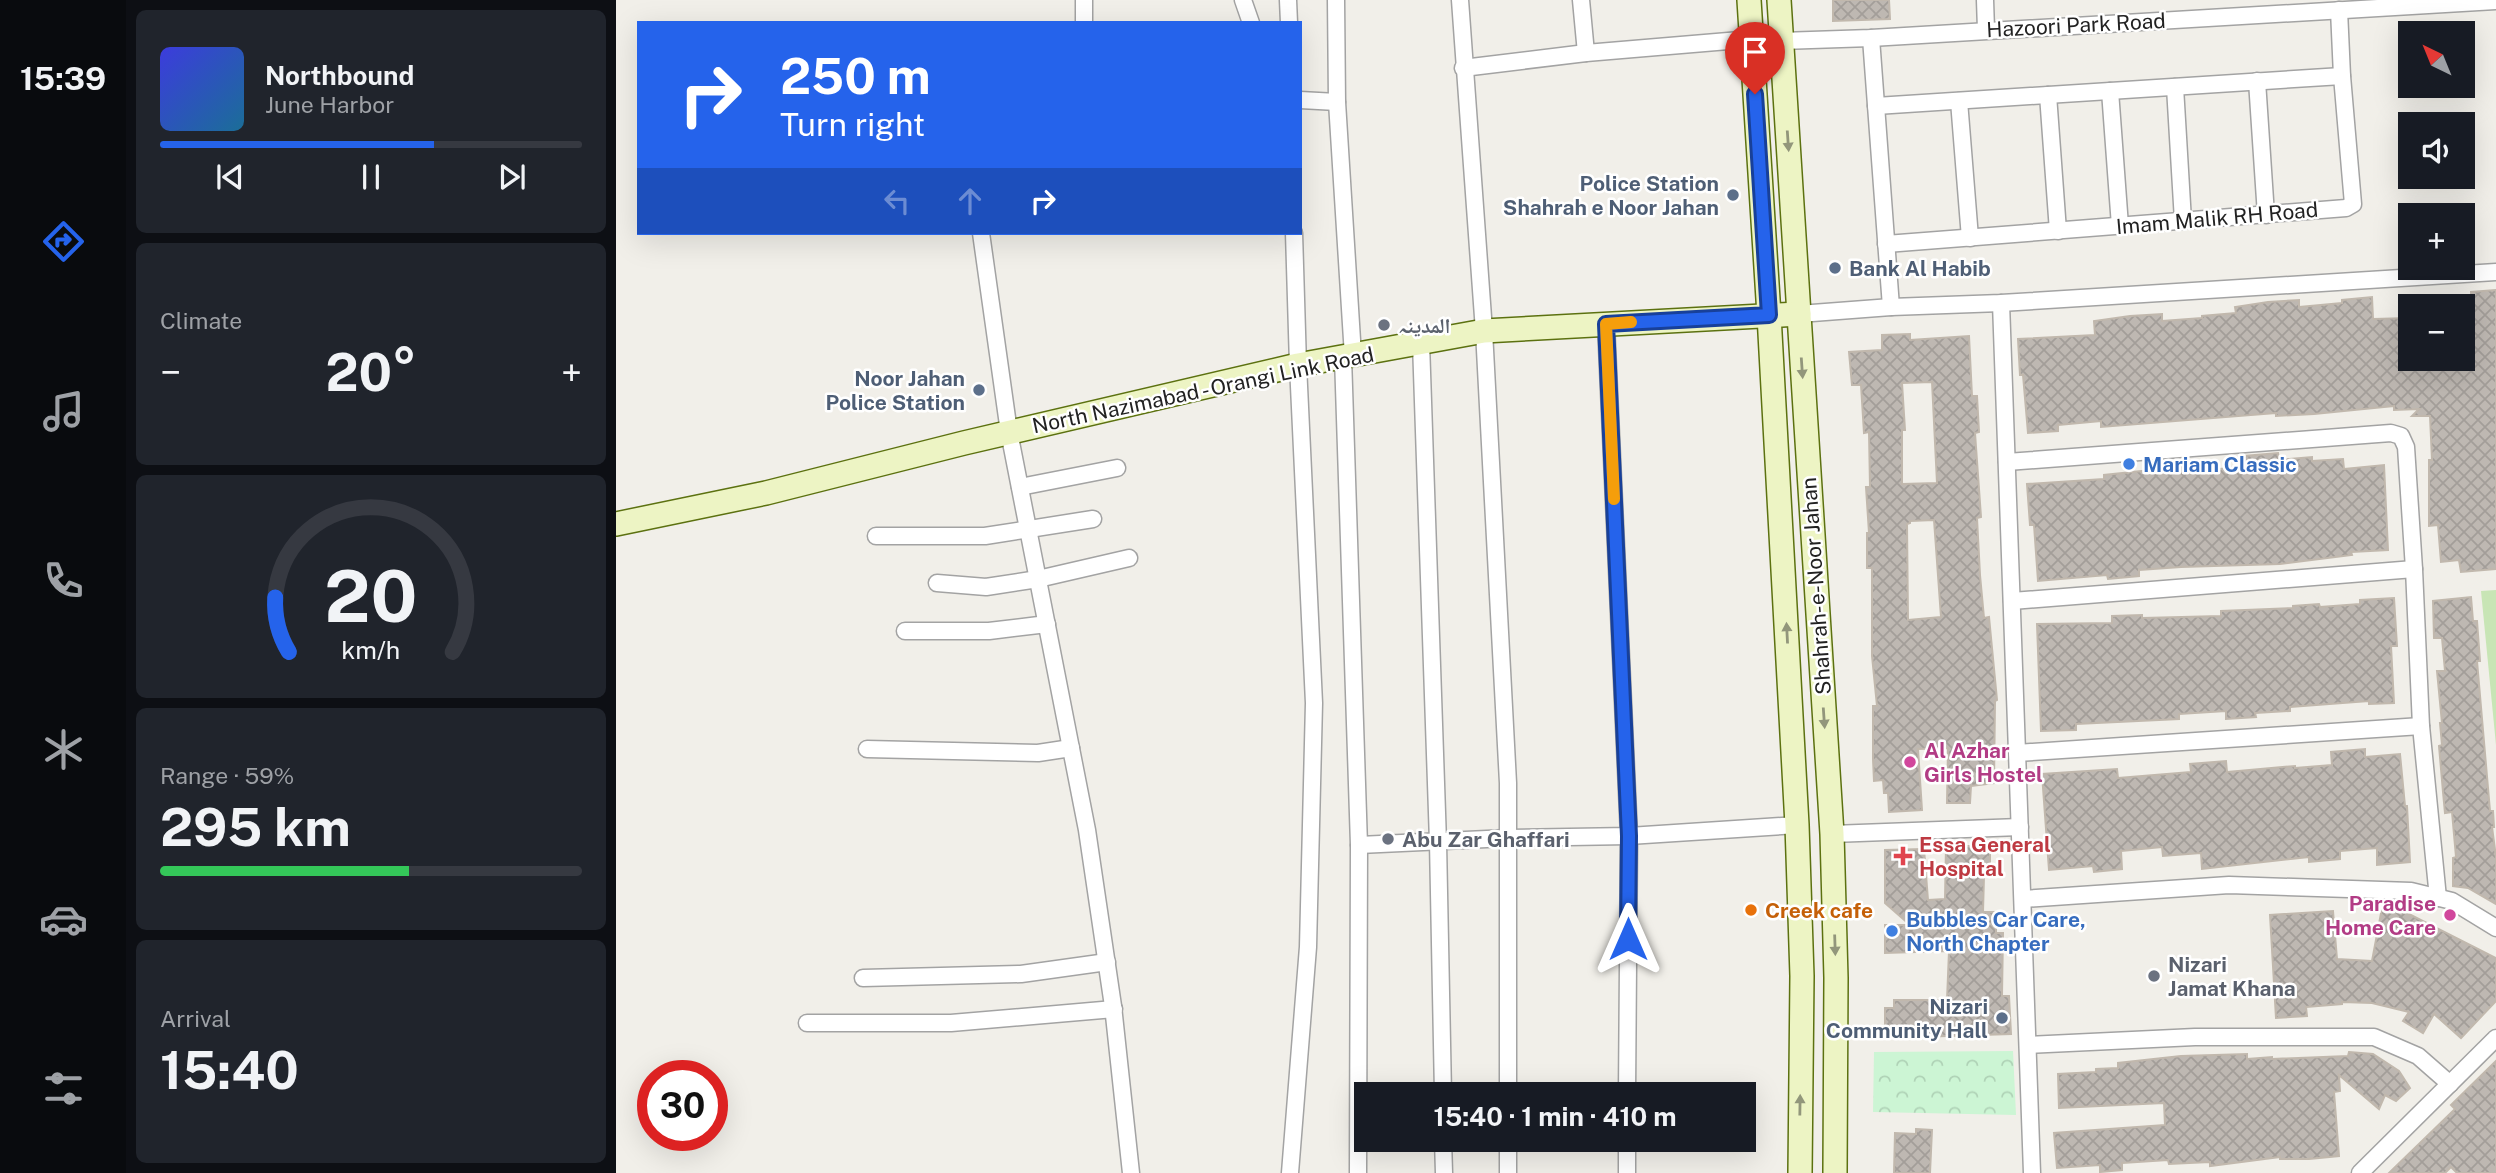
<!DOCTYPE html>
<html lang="en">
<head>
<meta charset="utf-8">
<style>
  :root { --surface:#171b24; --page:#20242c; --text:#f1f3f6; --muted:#9ea1a6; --line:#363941; --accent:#2563eb }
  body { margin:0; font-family:"Public Sans","Noto Naskh Arabic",sans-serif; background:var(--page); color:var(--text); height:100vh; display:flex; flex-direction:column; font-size:26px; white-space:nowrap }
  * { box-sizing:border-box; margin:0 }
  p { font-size:23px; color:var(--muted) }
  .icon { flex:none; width:38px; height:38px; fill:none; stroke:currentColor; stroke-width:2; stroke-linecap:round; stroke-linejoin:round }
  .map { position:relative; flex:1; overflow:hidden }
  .details { display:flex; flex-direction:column; gap:10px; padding:10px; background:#0d0f14; width:490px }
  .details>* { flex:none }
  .top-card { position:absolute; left:21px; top:21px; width:665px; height:214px; border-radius:0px; box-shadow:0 7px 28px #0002; background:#2563eb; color:#fff; overflow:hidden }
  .needle { width:46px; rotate:317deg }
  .buttons { position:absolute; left:1782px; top:21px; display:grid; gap:14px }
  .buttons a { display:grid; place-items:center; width:77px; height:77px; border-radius:0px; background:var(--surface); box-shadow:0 7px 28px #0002; font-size:35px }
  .speed { position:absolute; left:21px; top:1060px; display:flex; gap:14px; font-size:35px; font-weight:700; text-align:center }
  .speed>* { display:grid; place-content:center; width:91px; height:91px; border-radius:50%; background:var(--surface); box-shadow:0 7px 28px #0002; line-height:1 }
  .speed .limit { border:10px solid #d22; background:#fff; color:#111 }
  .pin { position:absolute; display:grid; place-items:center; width:60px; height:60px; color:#fff; margin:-72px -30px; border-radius:50% 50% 50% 0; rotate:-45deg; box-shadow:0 0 7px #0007 }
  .pin .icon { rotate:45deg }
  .me { position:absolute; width:77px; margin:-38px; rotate:0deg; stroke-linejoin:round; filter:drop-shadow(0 0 5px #0008) }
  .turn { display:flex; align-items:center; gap:24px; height:147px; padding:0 28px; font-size:32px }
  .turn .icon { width:91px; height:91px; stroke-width:2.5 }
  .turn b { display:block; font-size:49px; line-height:60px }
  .lanes { display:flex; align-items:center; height:66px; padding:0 28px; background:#0003; justify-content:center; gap:35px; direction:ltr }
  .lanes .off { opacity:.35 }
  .big { font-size:52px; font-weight:700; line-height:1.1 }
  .details .widget { flex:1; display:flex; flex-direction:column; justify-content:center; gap:10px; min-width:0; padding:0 24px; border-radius:10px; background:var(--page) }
  .details .dial { align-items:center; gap:0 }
  .dial svg { height:182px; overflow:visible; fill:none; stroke:var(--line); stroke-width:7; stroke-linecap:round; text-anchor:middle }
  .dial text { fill:var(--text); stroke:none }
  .song { display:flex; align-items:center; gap:21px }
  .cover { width:84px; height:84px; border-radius:10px; background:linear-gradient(135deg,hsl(240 70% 55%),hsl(200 70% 35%)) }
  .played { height:7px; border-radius:4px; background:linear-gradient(90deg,var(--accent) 65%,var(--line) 65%) }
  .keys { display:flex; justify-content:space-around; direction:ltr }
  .heat { display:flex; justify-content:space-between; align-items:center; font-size:38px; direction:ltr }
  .charge { height:10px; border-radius:5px; background:linear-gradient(90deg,#34c759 59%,var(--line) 0) }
  .trip { position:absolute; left:738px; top:1082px; width:402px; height:70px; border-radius:0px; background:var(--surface); box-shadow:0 7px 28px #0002; font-weight:700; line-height:70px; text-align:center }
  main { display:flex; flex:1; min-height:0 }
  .menu { display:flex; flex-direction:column; width:126px; justify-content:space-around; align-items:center; background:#090b0e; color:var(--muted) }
  .menu .icon { width:49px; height:49px }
  .menu .active { color:var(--accent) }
  .menu b { font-size:32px; color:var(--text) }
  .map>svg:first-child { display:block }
</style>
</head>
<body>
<main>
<nav class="menu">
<b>15:39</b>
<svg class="icon active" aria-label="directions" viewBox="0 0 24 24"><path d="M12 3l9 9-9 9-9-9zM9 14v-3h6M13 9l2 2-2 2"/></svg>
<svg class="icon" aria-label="music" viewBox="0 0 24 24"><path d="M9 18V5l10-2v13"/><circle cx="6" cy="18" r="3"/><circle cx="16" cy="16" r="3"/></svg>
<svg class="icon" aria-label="phone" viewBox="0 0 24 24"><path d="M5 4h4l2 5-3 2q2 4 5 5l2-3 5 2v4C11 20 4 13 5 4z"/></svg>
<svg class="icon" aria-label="climate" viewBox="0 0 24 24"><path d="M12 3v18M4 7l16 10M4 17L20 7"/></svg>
<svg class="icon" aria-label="car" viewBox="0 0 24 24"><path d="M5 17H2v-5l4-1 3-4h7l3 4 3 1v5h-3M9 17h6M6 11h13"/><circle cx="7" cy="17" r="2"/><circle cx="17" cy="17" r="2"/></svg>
<svg class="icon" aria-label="filters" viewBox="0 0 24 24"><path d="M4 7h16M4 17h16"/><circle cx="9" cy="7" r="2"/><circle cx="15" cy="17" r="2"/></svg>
</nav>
<section class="details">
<div class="widget">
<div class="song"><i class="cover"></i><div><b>Northbound</b><p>June Harbor</p></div></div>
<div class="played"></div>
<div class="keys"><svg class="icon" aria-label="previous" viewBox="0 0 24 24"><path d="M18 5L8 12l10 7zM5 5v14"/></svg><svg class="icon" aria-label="pause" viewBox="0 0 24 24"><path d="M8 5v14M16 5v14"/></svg><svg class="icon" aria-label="next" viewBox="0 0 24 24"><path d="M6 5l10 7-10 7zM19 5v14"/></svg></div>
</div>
<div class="widget"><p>Climate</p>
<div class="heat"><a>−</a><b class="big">20°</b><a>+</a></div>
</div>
<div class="widget dial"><svg viewBox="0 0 100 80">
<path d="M14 69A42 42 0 1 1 86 69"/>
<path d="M14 69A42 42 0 0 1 8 45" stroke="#2563eb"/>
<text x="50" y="56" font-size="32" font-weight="700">20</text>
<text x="50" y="72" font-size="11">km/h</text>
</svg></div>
<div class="widget"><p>Range · 59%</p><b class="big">295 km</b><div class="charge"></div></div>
<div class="widget"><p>Arrival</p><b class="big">15:40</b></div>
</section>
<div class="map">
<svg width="1880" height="1173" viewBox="0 0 1880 1173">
  <defs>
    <pattern id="park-crowns" width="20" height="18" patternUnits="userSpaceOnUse" patternTransform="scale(1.75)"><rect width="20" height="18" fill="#ccf5d4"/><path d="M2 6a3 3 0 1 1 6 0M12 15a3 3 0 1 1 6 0" fill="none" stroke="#afd2b6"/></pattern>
    <pattern id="building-cross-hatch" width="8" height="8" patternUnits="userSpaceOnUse" patternTransform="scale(1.75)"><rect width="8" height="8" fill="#beb8b2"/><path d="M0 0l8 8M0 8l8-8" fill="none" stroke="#a39e99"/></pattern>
  </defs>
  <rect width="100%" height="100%" fill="#f1efe9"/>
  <polygon fill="#c8e5b5" points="1880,590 1880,745 1865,591"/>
  <polygon fill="url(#park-crowns)" points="1397,1051 1400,1115 1257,1112 1258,1052"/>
  <g fill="url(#building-cross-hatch)" stroke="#c1b8ad" stroke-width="2" fill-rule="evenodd">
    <polygon points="1217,0 1273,0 1274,19 1217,21"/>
    <polygon points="1880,290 1880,569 1845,572 1843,560 1825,562 1822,525 1813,526 1813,460 1816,460 1814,416 1796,416 1803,409 1778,410 1778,406 1698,414 1660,416 1660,413 1485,427 1485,421 1442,425 1442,431 1412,433 1407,375 1404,375 1402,339 1479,335 1478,321 1514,316 1546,314 1546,321 1586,318 1586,316 1620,313 1619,307 1652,302 1683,300 1683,307 1726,303 1726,300 1756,297 1757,319 1794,318 1794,359 1846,359 1846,352 1858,351 1855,292"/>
    <path d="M1294,334v6l59,-4 3,60h5l2,36 -4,1 6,84 -4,1 3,57 4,43 5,-1 8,83 -2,1 -1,82 -23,3 -1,17h-23l1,-55 -30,1 4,61 -33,2 -1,-19h-4l-1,-13 -9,1 -1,-22v-53h4l-5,-50v-88h-5v-35h2l-3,-46h4l-1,-55 -5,1 -3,-48h-9l-3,-33 33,-2v-15zM1316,382l5,101 -35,1v-54h3l-3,-47zM1318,520l7,97 -33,3 -1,-96 3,-1v-2z"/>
    <polygon points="1662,453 1663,460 1696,457 1696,461 1727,459 1728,469 1768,465 1772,550 1735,552 1736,555 1664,564 1565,567 1523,570 1523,576 1492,579 1491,575 1422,581 1418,525 1414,525 1411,484 1488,479 1488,475 1564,467 1588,462 1589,470 1629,467 1628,456"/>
    <polygon points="1855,597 1857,621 1861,621 1864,661 1861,661 1874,811 1877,811 1878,827 1876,827 1880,857 1880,904 1852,888 1837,886 1837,858 1840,857 1836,812 1829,813 1827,792 1823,746 1826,745 1824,723 1826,723 1821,671 1829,671 1826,638 1818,638 1817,601"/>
    <polygon points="1778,598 1781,646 1775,646 1778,703 1753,704 1753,701 1674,707 1674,711 1639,713 1640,717 1610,719 1610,711 1563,714 1563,719 1460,724 1460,730 1425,731 1421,624 1496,623 1496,616 1526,615 1526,618 1605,616 1605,611 1677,608 1677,606 1703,604 1704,607 1744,604 1744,600"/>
    <polygon points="1749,749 1749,757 1784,754 1789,806 1791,806 1794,862 1761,865 1761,848 1724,851 1724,859 1693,862 1693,857 1586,869 1585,853 1547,856 1546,847 1505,851 1506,869 1478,872 1477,866 1433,870 1426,774 1501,769 1502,778 1575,772 1574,764 1610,761 1611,772 1679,766 1679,768 1716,765 1715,752"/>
    <polygon points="1330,846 1359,846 1360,849 1374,849 1374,876 1368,876 1367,912 1380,912 1380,933 1387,933 1386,996 1393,996 1395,1034 1269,1038 1269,1008 1278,1008 1278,1000 1331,1000 1333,951 1269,953 1269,925 1294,925 1269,903 1269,850 1308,849 1312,900 1329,899"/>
    <polygon points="1766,908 1791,913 1880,958 1880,1001 1845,1038 1818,1014 1807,1033 1787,1021 1793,1012 1756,1003 1726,1002 1726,1004 1690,1007 1691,1016 1660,1018 1654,915 1717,911 1721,959 1756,961"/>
    <polygon points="1733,1052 1757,1054 1783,1071 1794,1088 1780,1101 1769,1095 1763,1109 1723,1075 1724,1091 1718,1092 1723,1156 1693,1159 1664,1159 1664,1157 1594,1166 1594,1162 1553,1164 1552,1160 1506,1163 1506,1170 1484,1172 1484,1165 1441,1168 1438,1133 1549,1125 1548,1103 1443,1108 1442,1074 1480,1072 1480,1069 1502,1068 1502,1063 1565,1056 1631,1054 1631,1059 1656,1057 1656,1059 1732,1056"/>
    <polygon points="1880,1061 1880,1173 1841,1173 1835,1167 1829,1173 1773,1173 1839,1109 1835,1105"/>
    <polygon points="1300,1129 1316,1130 1314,1173 1278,1173 1279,1133 1300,1134"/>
  </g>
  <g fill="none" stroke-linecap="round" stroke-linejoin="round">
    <defs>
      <g id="minor">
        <polyline points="627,0 635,23"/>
        <polyline points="672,0 673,23"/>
        <polyline points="720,0 721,102 737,356"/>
        <polyline points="844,0 868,331 892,783 892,1094"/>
        <polyline points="965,0 970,53"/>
        <polyline points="1369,0 1370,30"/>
        <polyline points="468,23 468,0"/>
        <polyline points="1255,38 1275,307"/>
        <polyline points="1165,41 1255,38 1880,1"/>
        <polyline points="847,68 970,53 1136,39"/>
        <polyline points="1641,81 1650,215"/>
        <polyline points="1559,87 1567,221"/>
        <polyline points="1494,91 1504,226"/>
        <polyline points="1432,95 1442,231"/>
        <polyline points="684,100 721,102"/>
        <polyline points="1343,101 1354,238"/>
        <polyline points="1260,106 1726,76"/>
        <polyline points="365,233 393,432 471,830 497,1006 515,1173"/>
        <polyline points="1270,244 1730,208 1737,204 1726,76 1723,10"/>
        <polyline points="1385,303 1416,1173"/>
        <polyline points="1183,314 1275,307 1385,303 1880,272"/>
        <polyline points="990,324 1013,836 1011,1094"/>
        <polyline points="805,343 822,842 827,1094"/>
        <polyline points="727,357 743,845 742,1173"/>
        <polyline points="1391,462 1775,433 1785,436 1790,447 1798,569 1805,726 1822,898"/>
        <polyline points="404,487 501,468"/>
        <polyline points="260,536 369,536 477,519"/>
        <polyline points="321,583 370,587 422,579 513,558"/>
        <polyline points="1396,601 1798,569"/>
        <polyline points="289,631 373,631 431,624"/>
        <polyline points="251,749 422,753 455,748"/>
        <polyline points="1401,753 1805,726"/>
        <polyline points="1216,834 1404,827"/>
        <polyline points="743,845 892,838 1013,836 1181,825"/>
        <polyline points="1407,899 1613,885 1795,891 1836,901 1880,928"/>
        <polyline points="247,978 405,974 491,962"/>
        <polyline points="191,1023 335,1023 498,1009"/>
        <polyline points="1412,1045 1579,1037 1758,1037 1802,1056 1834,1084"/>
        <polyline points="827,1139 828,1173"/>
        <polyline points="674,1173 692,947 698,703 682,365 678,233"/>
        <polyline points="892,1173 892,1139"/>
        <polyline points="1011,1173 1011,1139"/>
        <polyline points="1744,1173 1880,1038"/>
      </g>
      <g id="secondary">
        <polyline points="1133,0 1153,315 1181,825 1186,976 1184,1173"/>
        <polyline points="1163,0 1216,834 1220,978 1219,1173"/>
        <polyline points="0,524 150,493 348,443 682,365 868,331 1183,314"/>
      </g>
    </defs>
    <use href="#minor" stroke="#a3a3a3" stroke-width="19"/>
    <use href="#secondary" stroke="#5c7110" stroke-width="26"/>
    <use href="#minor" stroke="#fff" stroke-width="16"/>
    <use href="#secondary" stroke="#edf4c4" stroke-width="23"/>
  </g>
  <defs><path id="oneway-solid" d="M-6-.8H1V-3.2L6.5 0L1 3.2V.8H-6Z" transform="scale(1.75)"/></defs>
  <g fill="#92967b">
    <use href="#oneway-solid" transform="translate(1172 141) rotate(86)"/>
    <use href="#oneway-solid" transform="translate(1186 368) rotate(86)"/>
    <use href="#oneway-solid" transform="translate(1171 633) rotate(-93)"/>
    <use href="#oneway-solid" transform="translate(1208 718) rotate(86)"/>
    <use href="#oneway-solid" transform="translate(1219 945) rotate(88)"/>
    <use href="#oneway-solid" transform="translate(1184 1105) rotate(-89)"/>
  </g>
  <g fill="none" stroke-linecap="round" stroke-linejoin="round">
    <defs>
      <polyline id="route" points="1012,939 1013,836 990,324 1153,315 1139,94"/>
    </defs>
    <use href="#route" stroke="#184099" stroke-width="18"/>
    <use href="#route" stroke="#2563eb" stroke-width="12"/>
    <polyline stroke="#f59e0b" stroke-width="12" points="998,499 990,324 1015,322"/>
  </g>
  <g fill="#5c6f8a" stroke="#fff" stroke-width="2.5">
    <circle cx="1117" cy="195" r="7"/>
    <circle cx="1219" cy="268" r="7"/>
    <circle cx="363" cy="390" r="7"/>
    <circle cx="1386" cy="1018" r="7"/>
  </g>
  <g fill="#6b7280" stroke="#fff" stroke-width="2.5">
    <circle cx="768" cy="325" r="7"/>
    <circle cx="772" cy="839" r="7"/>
    <circle cx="1538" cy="976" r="7"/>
  </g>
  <g fill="#3f7fe0" stroke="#fff" stroke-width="2.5">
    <circle cx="1513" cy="464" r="7"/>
    <circle cx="1276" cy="931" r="7"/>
  </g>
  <g fill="#d1479c" stroke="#fff" stroke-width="2.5">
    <circle cx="1294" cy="762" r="7"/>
    <circle cx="1834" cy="915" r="7"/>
  </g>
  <path fill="#e0444e" stroke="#fff" stroke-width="2.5" d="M1283.5 845.5h7v7h7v7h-7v7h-7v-7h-7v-7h7z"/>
  <circle fill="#e8710a" stroke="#fff" stroke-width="2.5" cx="1135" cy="910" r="7"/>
  <g text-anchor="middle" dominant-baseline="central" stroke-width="5" stroke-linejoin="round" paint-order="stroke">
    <g font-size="21" fill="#222" stroke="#fff">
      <text transform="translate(1460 25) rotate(-3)">Hazoori Park Road</text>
      <text transform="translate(1601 218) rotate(-5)">Imam Malik RH Road</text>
      <text transform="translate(587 390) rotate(-12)">North Nazimabad - Orangi Link Road</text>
      <text transform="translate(1200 586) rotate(-94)">Shahrah-e-Noor Jahan</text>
    </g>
    <g font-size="21" font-weight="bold" fill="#4e5e75" stroke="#fff" text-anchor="end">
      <text x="1103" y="183">Police Station<tspan x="1103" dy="24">Shahrah e Noor Jahan</tspan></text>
      <text x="1233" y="268" text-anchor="start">Bank Al Habib</text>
      <text x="349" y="378">Noor Jahan<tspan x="349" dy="24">Police Station</tspan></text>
      <text x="1372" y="1006">Nizari<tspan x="1372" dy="24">Community Hall</tspan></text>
    </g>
    <g font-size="21" font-weight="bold" fill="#5b616d" stroke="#fff" text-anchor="start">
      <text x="782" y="325">المدینہ</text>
      <text x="786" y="839">Abu Zar Ghaffari</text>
      <text x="1552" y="964">Nizari<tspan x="1552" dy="24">Jamat Khana</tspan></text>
    </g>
    <g font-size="21" font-weight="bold" fill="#366cbe" stroke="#fff" text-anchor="start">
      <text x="1527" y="464">Mariam Classic</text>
      <text x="1290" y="919">Bubbles Car Care,<tspan x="1290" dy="24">North Chapter</tspan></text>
    </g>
    <g font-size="21" font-weight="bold" fill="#b23c85" stroke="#fff" text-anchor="start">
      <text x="1308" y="750">Al Azhar<tspan x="1308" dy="24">Girls Hostel</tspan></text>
      <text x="1820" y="903" text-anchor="end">Paradise<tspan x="1820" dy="24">Home Care</tspan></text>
    </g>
    <g font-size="21" font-weight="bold" fill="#be3a42" stroke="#fff" text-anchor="start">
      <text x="1303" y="844">Essa General<tspan x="1303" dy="24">Hospital</tspan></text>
    </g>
    <g font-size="21" font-weight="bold" fill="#c56008" stroke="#fff" text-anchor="start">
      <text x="1149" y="910">Creek cafe</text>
    </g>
  </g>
</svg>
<div class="buttons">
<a><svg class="needle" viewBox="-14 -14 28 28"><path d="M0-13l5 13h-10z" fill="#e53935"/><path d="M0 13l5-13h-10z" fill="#9ea1a6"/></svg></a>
<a><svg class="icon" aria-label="sound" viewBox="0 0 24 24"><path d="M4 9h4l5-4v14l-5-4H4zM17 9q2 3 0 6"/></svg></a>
<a>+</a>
<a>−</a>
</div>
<div class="speed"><div class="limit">30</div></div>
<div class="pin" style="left:1139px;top:94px;background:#d93025"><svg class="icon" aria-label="arrive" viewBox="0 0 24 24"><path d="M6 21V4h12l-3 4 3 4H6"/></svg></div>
<svg class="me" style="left:1012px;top:939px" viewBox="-20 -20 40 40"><path d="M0-17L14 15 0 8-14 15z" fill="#2563eb" stroke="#fff" stroke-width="4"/></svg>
<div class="trip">15:40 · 1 min · 410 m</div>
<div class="top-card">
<div class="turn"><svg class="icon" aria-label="right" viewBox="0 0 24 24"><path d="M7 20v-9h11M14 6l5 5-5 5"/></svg><div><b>250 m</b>Turn right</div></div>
<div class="lanes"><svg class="icon off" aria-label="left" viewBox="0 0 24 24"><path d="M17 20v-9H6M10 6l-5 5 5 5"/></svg><svg class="icon off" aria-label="ahead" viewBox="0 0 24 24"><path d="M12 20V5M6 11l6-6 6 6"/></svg><svg class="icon" aria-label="right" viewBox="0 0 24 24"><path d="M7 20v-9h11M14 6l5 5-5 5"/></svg></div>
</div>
</div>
</main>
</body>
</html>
